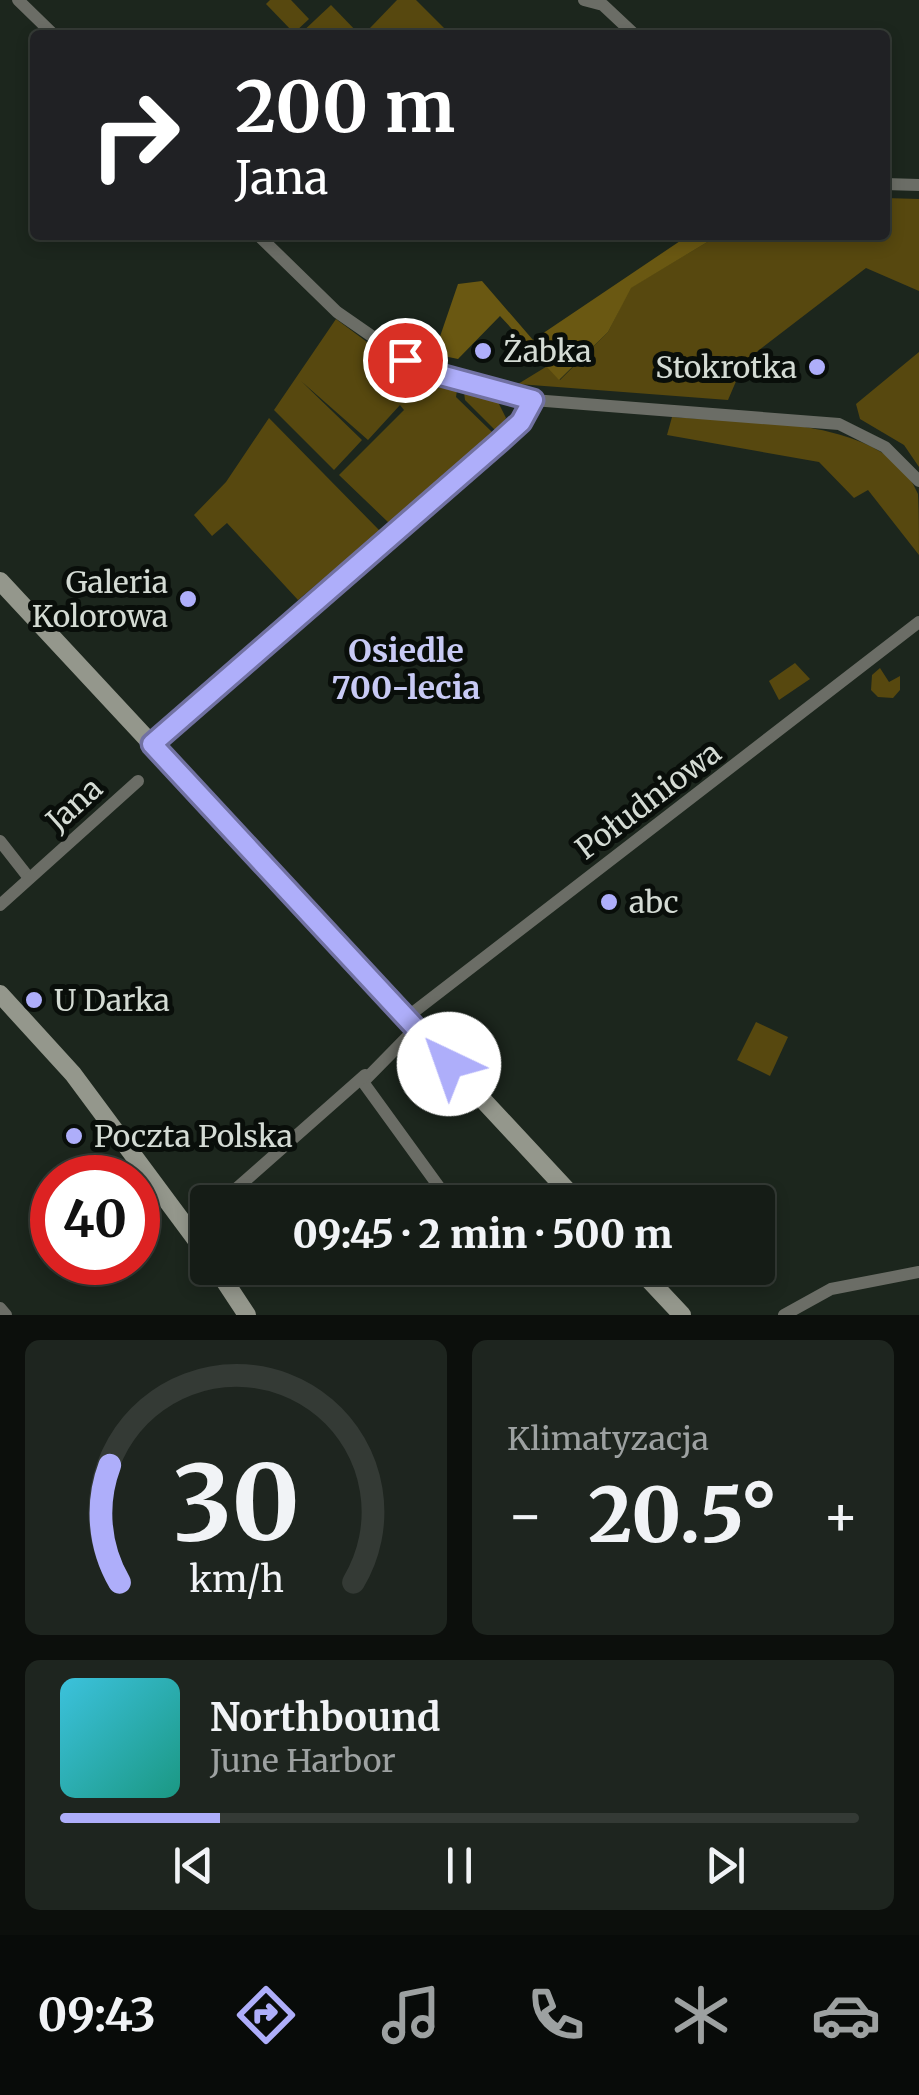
<!DOCTYPE html>
<html lang="pl">
<head>
<meta charset="utf-8">
<style>
  :root { --surface:#151c16; --page:#1e251f; --text:#f1f3f6; --muted:#9da1a1; --line:#343a35; --accent:#aeaefa }
  body { margin:0; font-family:Merriweather,serif; background:var(--page); color:var(--text); height:100vh; display:flex; flex-direction:column; font-size:38px; white-space:nowrap }
  * { box-sizing:border-box; margin:0 }
  p { font-size:32px; color:var(--muted) }
  .icon { flex:none; width:55px; height:55px; fill:none; stroke:currentColor; stroke-width:2; stroke-linecap:round; stroke-linejoin:round }
  .map { position:relative; height:1315px; overflow:hidden }
  .details { display:flex; flex-direction:column; gap:25px; padding:25px; background:#0c0f0c; flex:1 }
  .details>* { flex:none }
  .banner { position:absolute; left:30px; top:30px; width:860px; height:210px; border-radius:10px; box-shadow:0 5px 15px #0003,0 0 0 2px var(--line); background:#202124; color:#fff; overflow:hidden }
  .speed { position:absolute; left:30px; top:1155px; display:flex; gap:20px; font-size:50px; font-weight:700; text-align:center }
  .speed>* { display:grid; place-content:center; width:130px; height:130px; border-radius:50%; background:var(--surface); box-shadow:0 5px 15px #0003,0 0 0 2px var(--line); line-height:1 }
  .speed .limit { border:15px solid #d22; background:#fff; color:#111 }
  .pin { position:absolute; display:grid; place-items:center; width:85px; height:85px; color:#fff; margin:-42px; border:5px solid #fff; border-radius:50%; box-shadow:0 2px 10px #0007 }
  .me { position:absolute; width:110px; margin:-55px; rotate:318deg; stroke-linejoin:round; filter:drop-shadow(0 0 8px #0008) }
  .turn { display:flex; align-items:center; gap:35px; height:210px; padding:0 40px; font-size:45px }
  .turn .icon { width:130px; height:130px; stroke-width:2.5 }
  .turn b { display:block; font-size:70px; line-height:85px }
  .big { font-size:75px; font-weight:800; line-height:1.1 }
  .details .tile { flex:1; display:flex; flex-direction:column; justify-content:center; gap:15px; min-width:0; padding:0 35px; border-radius:15px; background:var(--page) }
  .details .dial { align-items:center; gap:0 }
  .dial svg { height:260px; overflow:visible; fill:none; stroke:var(--line); stroke-width:7; stroke-linecap:round; text-anchor:middle }
  .dial text { fill:var(--text); stroke:none }
  .song { display:flex; align-items:center; gap:30px }
  .cover { width:120px; height:120px; border-radius:15px; background:linear-gradient(135deg,hsl(190 70% 55%),hsl(170 70% 35%)) }
  .played { height:10px; border-radius:5px; background:linear-gradient(90deg,var(--accent) 20%,var(--line) 20%) }
  .keys { display:flex; justify-content:space-around; direction:ltr }
  .heat { display:flex; justify-content:space-between; align-items:center; font-size:55px; direction:ltr }
  .details .tiles { flex:1; display:grid; gap:25px; grid-template-columns:1fr 1fr }
  .tile:last-child { grid-column:span 2 }
  .trip { position:absolute; left:190px; top:1185px; width:585px; height:100px; border-radius:10px; background:var(--surface); box-shadow:0 5px 15px #0003,0 0 0 2px var(--line); font-weight:800; line-height:100px; text-align:center }
  .menu { display:flex; height:160px; justify-content:space-around; align-items:center; background:#080b09; color:var(--muted) }
  .menu .icon { width:70px; height:70px }
  .menu .current { color:var(--accent) }
  .menu b { font-size:45px; color:var(--text) }
  .map>svg:first-child { display:block }
</style>
</head>
<body>
<div class="map">
<svg width="919" height="1315" viewBox="0 0 919 1315">
  <rect width="100%" height="100%" fill="#1c261d"/>
  <g fill="#57480f">
    <polygon points="270,0 291,0 309,19 294,33 266,4"/>
    <polygon points="397,0 416,0 451,35 377,35 370,28"/>
    <polygon points="331,5 360,35 299,35"/>
    <polygon points="885,198 919,199 919,291 866,268 741,364 748,374 737,379 728,400 518,384 549,365 560,380 608,332 630,288 719,235 885,235"/>
    <polygon points="336,319 398,365 457,390 456,397 493,433 389,523 339,475 404,410 400,405 368,440 301,381 362,440 334,470 274,410"/>
    <polygon points="919,352 919,467 904,445 860,419 856,404"/>
    <polygon points="464,392 498,402 506,418 497,432 465,400"/>
    <path d="M672,417c70,6 214,-3 246,77 1,16 1,44 1,61l-51,-65 -14,8 -35,-36 -152,-27z"/>
    <polygon points="269,418 380,531 298,600 227,523 212,536 194,515 226,482"/>
    <polygon points="795,663 810,679 779,700 769,681"/>
    <polygon points="880,668 889,682 900,676 900,690 893,698 878,697 871,690 872,675"/>
    <polygon points="756,1022 788,1037 770,1076 737,1060"/>
  </g>
  <polygon fill="#6a5812" points="689,235 719,235 631,288 608,332 559,380 500,316 458,359 434,354 458,284 482,281 533,340"/>
  <g fill="none" stroke-linecap="round" stroke-linejoin="round">
    <g stroke="#6b6d66" stroke-width="12">
      <polyline points="18,0 54,35"/>
      <polyline points="584,0 603,5 635,35"/>
      <polyline points="885,184 919,185"/>
      <polyline points="258,235 337,312 422,371 533,400 839,424 885,447 919,481"/>
      <polyline points="152,744 499,442 521,422 533,400"/>
      <polyline points="0,841 29,878"/>
      <polyline points="0,905 138,781"/>
      <polyline points="406,1018 919,622"/>
      <polyline points="416,1028 363,1082 450,1202"/>
      <polyline points="221,1202 365,1075"/>
      <polyline points="189,1230 208,1215"/>
      <polyline points="0,1308 6,1315"/>
      <polyline points="784,1315 831,1289 919,1272"/>
    </g>
    <g stroke="#94978c" stroke-width="18">
      <polyline points="0,581 578,1202"/>
      <polyline points="0,994 73,1074 208,1256"/>
      <polyline points="216,1268 247,1315"/>
      <polyline points="638,1268 682,1315"/>
    </g>
  </g>
  <g fill="none" stroke-linecap="round" stroke-linejoin="round">
    <defs>
      <polyline id="route" points="405,360 422,370 533,400 521,422 499,442 152,744 449,1064"/>
    </defs>
    <use href="#route" stroke="#7171a2" stroke-width="25"/>
    <use href="#route" stroke="#aeaefa" stroke-width="18"/>
  </g>
  <g fill="#aeaefa" stroke="#090e0a" stroke-width="4">
    <circle cx="483" cy="351" r="10"/>
    <circle cx="817" cy="367" r="10"/>
    <circle cx="188" cy="599" r="10"/>
    <circle cx="609" cy="902" r="10"/>
    <circle cx="34" cy="1000" r="10"/>
    <circle cx="74" cy="1136" r="10"/>
  </g>
  <g text-anchor="middle" dominant-baseline="central" stroke-width="10" stroke-linejoin="round" paint-order="stroke">
    <g font-size="30" fill="#d4dbd4" stroke="#090e0a" text-anchor="start">
      <text x="503" y="351">Żabka</text>
      <text x="797" y="367" text-anchor="end">Stokrotka</text>
      <text x="168" y="582" text-anchor="end">Galeria<tspan x="168" dy="34">Kolorowa</tspan></text>
      <text x="629" y="902">abc</text>
      <text x="54" y="1000">U Darka</text>
      <text x="94" y="1136">Poczta Polska</text>
    </g>
    <g font-size="30" fill="#d4dbd4" stroke="#090e0a">
      <text transform="translate(648 800) rotate(-37)">Południowa</text>
      <text transform="translate(74 804) rotate(-42)">Jana</text>
    </g>
    <g font-size="32" font-weight="bold" fill="#c8caf5" stroke="#090e0a">
      <text x="406" y="651">Osiedle<tspan x="406" dy="37">700-lecia</tspan></text>
    </g>
  </g>
</svg>
<div class="speed"><div class="limit">40</div></div>
<div class="pin" style="left:405px;top:360px;background:#d93025"><svg class="icon" aria-label="arrive" viewBox="0 0 24 24"><path d="M6 21V4h12l-3 4 3 4H6"/></svg></div>
<svg class="me" style="left:449px;top:1064px" viewBox="-20 -20 40 40"><circle r="19" fill="#fff"/><path d="M0-13L10 11 0 6-10 11z" fill="#aeaefa"/></svg>
<div class="trip">09:45 · 2 min · 500 m</div>
<div class="banner">
<div class="turn"><svg class="icon" aria-label="right" viewBox="0 0 24 24"><path d="M7 20v-9h11M14 6l5 5-5 5"/></svg><div><b>200 m</b>Jana</div></div>
</div>
</div>
<section class="details">
<div class="tiles">
<div class="tile dial"><svg viewBox="0 0 100 80">
<path d="M14 69A42 42 0 1 1 86 69"/>
<path d="M14 69A42 42 0 0 1 11 33" stroke="#aeaefa"/>
<text x="50" y="56" font-size="32" font-weight="700">30</text>
<text x="50" y="72" font-size="11">km/h</text>
</svg></div>
<div class="tile"><p>Klimatyzacja</p>
<div class="heat"><a>−</a><b class="big">20.5°</b><a>+</a></div>
</div>
<div class="tile">
<div class="song"><i class="cover"></i><div><b>Northbound</b><p>June Harbor</p></div></div>
<div class="played"></div>
<div class="keys"><svg class="icon" aria-label="previous" viewBox="0 0 24 24"><path d="M18 5L8 12l10 7zM5 5v14"/></svg><svg class="icon" aria-label="pause" viewBox="0 0 24 24"><path d="M8 5v14M16 5v14"/></svg><svg class="icon" aria-label="next" viewBox="0 0 24 24"><path d="M6 5l10 7-10 7zM19 5v14"/></svg></div>
</div>
</div>
</section>
<nav class="menu">
<b>09:43</b>
<svg class="icon current" aria-label="directions" viewBox="0 0 24 24"><path d="M12 3l9 9-9 9-9-9zM9 14v-3h6M13 9l2 2-2 2"/></svg>
<svg class="icon" aria-label="music" viewBox="0 0 24 24"><path d="M9 18V5l10-2v13"/><circle cx="6" cy="18" r="3"/><circle cx="16" cy="16" r="3"/></svg>
<svg class="icon" aria-label="phone" viewBox="0 0 24 24"><path d="M5 4h4l2 5-3 2q2 4 5 5l2-3 5 2v4C11 20 4 13 5 4z"/></svg>
<svg class="icon" aria-label="climate" viewBox="0 0 24 24"><path d="M12 3v18M4 7l16 10M4 17L20 7"/></svg>
<svg class="icon" aria-label="car" viewBox="0 0 24 24"><path d="M5 17H2v-5l4-1 3-4h7l3 4 3 1v5h-3M9 17h6M6 11h13"/><circle cx="7" cy="17" r="2"/><circle cx="17" cy="17" r="2"/></svg>
</nav>
</body>
</html>
